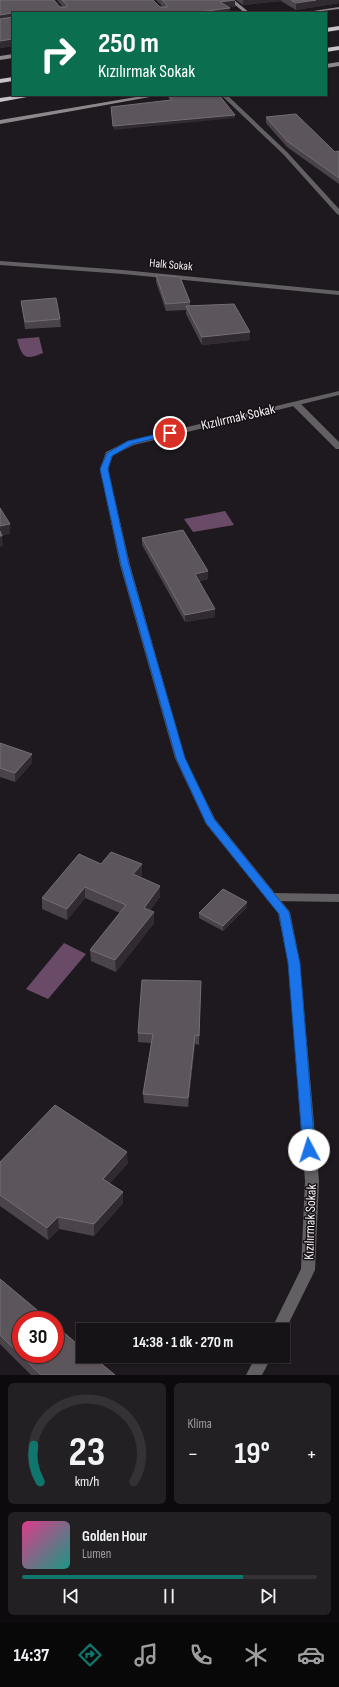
<!DOCTYPE html>
<html lang="tr">
<head>
<meta charset="utf-8">
<style>
  :root { --surface:#161316; --page:#232023; --text:#f1f3f6; --muted:#9e9ea1; --line:#353235; --accent:#0f766e }
  body { margin:0; font-family:"Sofia Sans Condensed",sans-serif; background:var(--page); color:var(--text); height:100vh; display:flex; flex-direction:column; font-size:15px; white-space:nowrap }
  * { box-sizing:border-box; margin:0 }
  p { font-size:13px; color:var(--muted) }
  .icon { flex:none; width:22px; height:22px; fill:none; stroke:currentColor; stroke-width:2; stroke-linecap:round; stroke-linejoin:round }
  .map { position:relative; height:1375px; overflow:hidden }
  .sheet { display:flex; flex-direction:column; gap:8px; padding:8px; background:#0c0a0c; flex:1 }
  .sheet>* { flex:none }
  .guide { position:absolute; left:12px; top:12px; width:315px; height:84px; border-radius:0px; box-shadow:0 1px 3px #0004,0 0 0 1px var(--line); background:#0b6e4f; color:#fff; overflow:hidden }
  .speed { position:absolute; left:12px; top:1311px; display:flex; gap:8px; font-size:20px; font-weight:700; text-align:center }
  .speed>* { display:grid; place-content:center; width:52px; height:52px; border-radius:50%; background:var(--surface); box-shadow:0 1px 3px #0004,0 0 0 1px var(--line); line-height:1 }
  .speed .limit { border:6px solid #d22; background:#fff; color:#111 }
  .pin { position:absolute; display:grid; place-items:center; width:34px; height:34px; color:#fff; margin:-17px; border:2px solid #fff; border-radius:50%; box-shadow:0 1px 4px #0007 }
  .me { position:absolute; width:44px; margin:-22px; rotate:355deg; stroke-linejoin:round; filter:drop-shadow(0 0 3px #0008) }
  .turn { display:flex; align-items:center; gap:14px; height:84px; padding:0 20px; font-size:18px }
  .turn .icon { width:52px; height:52px; stroke-width:2.5 }
  .turn b { display:block; font-size:28px; line-height:34px }
  .big { font-size:30px; font-weight:700; line-height:1.1 }
  .sheet .widget { flex:1; display:flex; flex-direction:column; justify-content:center; gap:6px; min-width:0; padding:0 14px; border-radius:6px; background:var(--page) }
  .sheet .dial { align-items:center; gap:0 }
  .dial svg { height:104px; overflow:visible; fill:none; stroke:var(--line); stroke-width:7; stroke-linecap:round; text-anchor:middle }
  .dial text { fill:var(--text); stroke:none }
  .song { display:flex; align-items:center; gap:12px }
  .cover { width:48px; height:48px; border-radius:6px; background:linear-gradient(135deg,hsl(330 70% 55%),hsl(170 70% 35%)) }
  .played { height:4px; border-radius:2px; background:linear-gradient(90deg,var(--accent) 75%,var(--line) 75%) }
  .keys { display:flex; justify-content:space-around; direction:ltr }
  .heat { display:flex; justify-content:space-between; align-items:center; font-size:22px; direction:ltr }
  .sheet .tiles { flex:1; display:grid; gap:8px; grid-template-columns:1fr 1fr }
  .widget:last-child { grid-column:span 2 }
  .trip { position:absolute; left:76px; top:1323px; width:214px; height:40px; border-radius:0px; background:var(--surface); box-shadow:0 1px 3px #0004,0 0 0 1px var(--line); font-weight:700; line-height:40px; text-align:center }
  .menu { display:flex; height:64px; justify-content:space-around; align-items:center; background:#090809; color:var(--muted) }
  .menu .icon { width:28px; height:28px }
  .menu .current { color:var(--accent) }
  .menu b { font-size:18px; color:var(--text) }
  .map>svg:first-child { display:block }
</style>
</head>
<body>
<div class="map">
<svg width="339" height="1375" viewBox="0 0 339 1375">
  <rect width="100%" height="100%" fill="#1e191e"/>
  <g fill="#694b68">
    <path d="M39,337l4,16c-19,8 -21,4 -26,-14z"/>
    <polygon points="225,511 234,525 193,532 184,519"/>
    <polygon points="64,943 86,954 48,999 26,989"/>
  </g>
  <g fill="none" stroke-linecap="round" stroke-linejoin="round">
    <g fill="#636063" fill-rule="evenodd">
      <polygon points="293,402 299,402 339,442 339,449 336,449 293,406"/>
      <polygon points="271,893 339,894 339,902 271,901 267,900 265,897 267,894"/>
    </g>
    <g fill="#636063" fill-rule="evenodd">
      <polygon points="221,95 227,95 287,152 339,209 339,215 337,214 283,154"/>
      <polygon points="0,261 123,270 339,291 339,295 123,274 0,265"/>
      <polygon points="339,391 339,395 134,445 113,455 108,469 130,565 185,758 215,819 290,912 300,963 319,1181 315,1270 283,1335 283,1330 271,1330 301,1269 305,1181 288,963 278,913 206,824 175,758 120,565 100,469 106,452 128,441"/>
      <polygon points="256,1356 272,1356 262,1375 246,1375"/>
    </g>
    <g fill="#8c888c" fill-rule="evenodd">
      <polygon points="229,0 234,0 250,13 245,13"/>
      <polygon points="339,7 339,9 305,13 307,12"/>
      <polygon points="13,54 13,58 0,60 0,56"/>
      <polygon points="339,62 339,66 326,68 326,64"/>
      <polygon points="148,95 161,95 0,124 0,120"/>
    </g>
    <g fill="#cac2c9" fill-rule="evenodd">
      <polygon points="339,26 339,30 326,32 326,28"/>
      <polygon points="339,46 339,50 326,52 326,48"/>
      <polygon points="13,77 13,81 0,83 0,79"/>
      <polygon points="21,95 38,95 0,102 0,98"/>
    </g>
  </g>
  <g fill="#4a444a">
    <polygon points="0,0 63,7 57,0 153,0 160,7 163,7 156,0 235,0 235,7 228,7 230,8 229,13 13,13 13,46 0,48"/>
    <polygon points="236,0 339,0 339,3 296,10 281,1 243,5"/>
    <polygon points="266,117 335,152 339,151 339,184 287,147 266,123"/>
    <polygon points="156,275 190,302 190,306 250,332 250,340 202,345 186,314 186,310 166,311 156,282"/>
    <polygon points="21,301 60,319 61,327 25,329"/>
    <polygon points="142,538 208,579 199,581 215,617 185,622 142,545"/>
    <polygon points="0,743 32,763 15,782 0,777"/>
    <polygon points="101,864 142,875 140,877 160,886 160,897 150,910 154,923 116,972 91,961 90,950 120,913 85,898 67,920 42,909 42,898"/>
    <polygon points="247,902 247,907 223,931 199,918 199,913"/>
    <polygon points="201,981 199,1045 195,1044 188,1107 144,1103 143,1094 151,1043 138,1042 138,1033"/>
    <polygon points="0,1162 128,1163 110,1183 123,1203 94,1236 59,1229 48,1240 0,1206"/>
    <polygon points="0,1279 115,1375 31,1375 0,1344"/>
  </g>
  <g fill="#312b31">
    <polygon points="235,0 235,7 220,8 220,2"/>
    <polygon points="243,0 281,0 281,1 243,5"/>
    <polygon points="316,0 339,0 339,3 296,10 296,3"/>
    <polygon points="230,8 229,13 192,13"/>
    <polygon points="12,13 13,20 0,22 0,15"/>
    <polygon points="13,39 13,46 0,48 0,41"/>
    <polygon points="235,115 235,118 114,130 113,126"/>
    <polygon points="250,332 250,340 202,345 202,337"/>
    <polygon points="10,524 10,534 2,536 3,546 0,547 0,526"/>
    <polygon points="208,571 208,579 195,581 195,574"/>
    <polygon points="215,609 215,617 185,622 185,615"/>
    <polygon points="32,754 32,763 15,782 15,773"/>
    <polygon points="142,864 142,875 133,886 133,874"/>
    <polygon points="160,886 160,897 144,919 144,908"/>
    <polygon points="85,887 85,898 67,920 67,909"/>
    <polygon points="247,902 247,907 223,931 223,926"/>
    <polygon points="154,912 154,923 116,972 115,960"/>
    <polygon points="195,1035 195,1044 188,1107 188,1098"/>
    <polygon points="127,1152 128,1163 104,1190 103,1179"/>
    <polygon points="123,1192 123,1203 94,1236 94,1224"/>
    <polygon points="58,1217 59,1229 48,1240 47,1228"/>
  </g>
  <g fill="#5c565c" stroke="#736e73">
    <polygon points="0,0 54,0 60,7 67,7 67,5 62,0 153,0 160,7 167,7 167,5 162,0 235,0 220,2 230,8 192,13 13,13 13,15 12,13 0,15"/>
    <polygon points="291,0 316,0 296,3"/>
    <polygon points="13,17 13,39 0,41 0,19"/>
    <polygon points="200,95 219,95 235,115 113,126 111,107 171,100 169,97"/>
    <polygon points="296,114 335,152 339,151 339,178 287,141 266,117"/>
    <polygon points="156,275 180,277 190,302 166,304"/>
    <polygon points="56,298 60,319 25,322 21,301"/>
    <polygon points="234,304 250,332 202,337 186,306"/>
    <polygon points="0,508 10,524 0,526"/>
    <polygon points="183,530 208,571 195,574 215,609 185,615 142,538"/>
    <polygon points="0,531 2,536 0,536"/>
    <polygon points="0,743 32,754 15,773 0,768"/>
    <polygon points="111,852 142,864 133,874 160,886 144,908 154,912 115,960 90,950 126,905 85,887 67,909 42,898 79,854 101,864"/>
    <polygon points="223,889 247,902 223,926 199,913"/>
    <polygon points="142,980 201,981 199,1036 195,1035 188,1098 143,1094 153,1034 138,1033"/>
    <polygon points="55,1105 127,1152 103,1179 123,1192 94,1224 58,1217 47,1228 0,1195 0,1162"/>
    <polygon points="0,1279 49,1320 21,1320 21,1354 55,1354 55,1325 83,1349 83,1356 92,1356 115,1375 41,1375 0,1335"/>
  </g>
  <polygon fill="#1a73e8" stroke="#114b97" points="170,431 174,433 173,434 133,444 112,456 108,469 129,565 185,758 214,819 289,912 300,963 315,1150 314,1154 309,1155 305,1154 303,1150 288,963 279,914 206,823 176,758 121,565 100,469 107,453 128,441"/>
  <g text-anchor="middle" dominant-baseline="central" stroke-width="3" stroke-linejoin="round" paint-order="stroke">
    <g font-size="12" fill="#f2eff2" stroke="#151015">
      <text transform="translate(171 265) rotate(5)">Halk Sokak</text>
    </g>
    <g font-size="14" fill="#f2eff2" stroke="#151015">
      <text transform="translate(238 417) rotate(-13)">Kızılırmak Sokak</text>
      <text transform="translate(310 1222) rotate(-88)">Kızılırmak Sokak</text>
    </g>
  </g>
</svg>
<div class="speed"><div class="limit">30</div></div>
<div class="pin" style="left:170px;top:433px;background:#d93025"><svg class="icon" aria-label="arrive" viewBox="0 0 24 24"><path d="M6 21V4h12l-3 4 3 4H6"/></svg></div>
<svg class="me" style="left:309px;top:1150px" viewBox="-20 -20 40 40"><circle r="19" fill="#fff"/><path d="M0-13L10 11 0 6-10 11z" fill="#1a73e8"/></svg>
<div class="trip">14:38 · 1 dk · 270 m</div>
<div class="guide">
<div class="turn"><svg class="icon" aria-label="right" viewBox="0 0 24 24"><path d="M7 20v-9h11M14 6l5 5-5 5"/></svg><div><b>250 m</b>Kızılırmak Sokak</div></div>
</div>
</div>
<section class="sheet">
<div class="tiles">
<div class="widget dial"><svg viewBox="0 0 100 80">
<path d="M14 69A42 42 0 1 1 86 69"/>
<path d="M14 69A42 42 0 0 1 9 41" stroke="#0f766e"/>
<text x="50" y="56" font-size="32" font-weight="700">23</text>
<text x="50" y="72" font-size="11">km/h</text>
</svg></div>
<div class="widget"><p>Klima</p>
<div class="heat"><a>−</a><b class="big">19°</b><a>+</a></div>
</div>
<div class="widget">
<div class="song"><i class="cover"></i><div><b>Golden Hour</b><p>Lumen</p></div></div>
<div class="played"></div>
<div class="keys"><svg class="icon" aria-label="previous" viewBox="0 0 24 24"><path d="M18 5L8 12l10 7zM5 5v14"/></svg><svg class="icon" aria-label="pause" viewBox="0 0 24 24"><path d="M8 5v14M16 5v14"/></svg><svg class="icon" aria-label="next" viewBox="0 0 24 24"><path d="M6 5l10 7-10 7zM19 5v14"/></svg></div>
</div>
</div>
</section>
<nav class="menu">
<b>14:37</b>
<svg class="icon current" aria-label="directions" viewBox="0 0 24 24"><path d="M12 3l9 9-9 9-9-9zM9 14v-3h6M13 9l2 2-2 2"/></svg>
<svg class="icon" aria-label="music" viewBox="0 0 24 24"><path d="M9 18V5l10-2v13"/><circle cx="6" cy="18" r="3"/><circle cx="16" cy="16" r="3"/></svg>
<svg class="icon" aria-label="phone" viewBox="0 0 24 24"><path d="M5 4h4l2 5-3 2q2 4 5 5l2-3 5 2v4C11 20 4 13 5 4z"/></svg>
<svg class="icon" aria-label="climate" viewBox="0 0 24 24"><path d="M12 3v18M4 7l16 10M4 17L20 7"/></svg>
<svg class="icon" aria-label="car" viewBox="0 0 24 24"><path d="M5 17H2v-5l4-1 3-4h7l3 4 3 1v5h-3M9 17h6M6 11h13"/><circle cx="7" cy="17" r="2"/><circle cx="17" cy="17" r="2"/></svg>
</nav>
</body>
</html>
